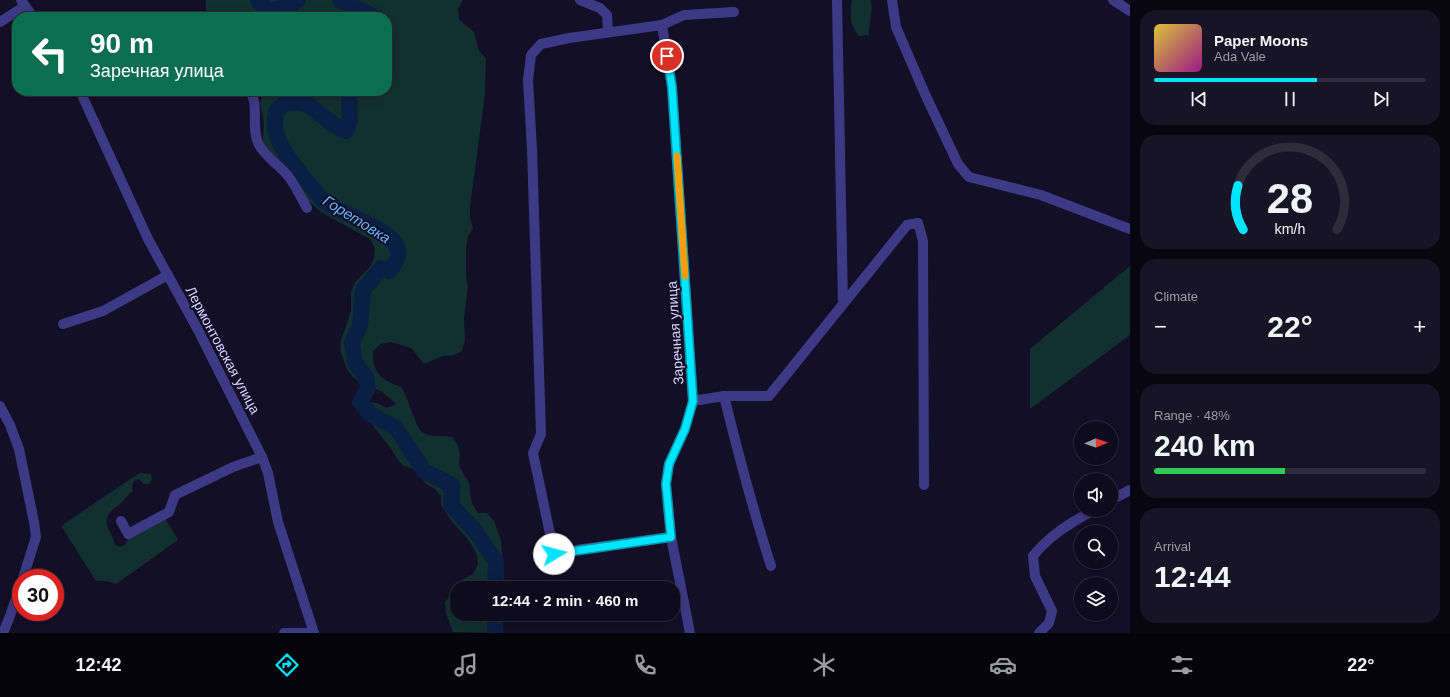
<!DOCTYPE html>
<html lang="en">
<head>
<meta charset="utf-8">
<style>
  :root { --surface:#0e0b1c; --page:#171425; --text:#f1f3f6; --muted:#9b9ba3; --line:#2e2b3b; --accent:#00e5ff }
  body { margin:0; font-family:Arial,sans-serif; background:var(--page); color:var(--text); height:100vh; display:flex; flex-direction:column; font-size:15px; white-space:nowrap }
  * { box-sizing:border-box; margin:0 }
  p { font-size:13px; color:var(--muted) }
  .icon { flex:none; width:22px; height:22px; fill:none; stroke:currentColor; stroke-width:2; stroke-linecap:round; stroke-linejoin:round }
  .map { position:relative; flex:1; overflow:hidden }
  .sheet { display:flex; flex-direction:column; gap:10px; padding:10px; background:#08060f; width:320px }
  .sheet>* { flex:none }
  .guide { position:absolute; left:12px; top:12px; width:380px; height:84px; border-radius:16px; box-shadow:0 2px 10px #0003,0 0 0 1px var(--line); background:#0b6e4f; color:#fff; overflow:hidden }
  .needle { width:26px; rotate:88deg }
  .fabs { position:absolute; left:1074px; top:421px; display:grid; gap:8px }
  .fabs a { display:grid; place-items:center; width:44px; height:44px; border-radius:50%; background:var(--surface); box-shadow:0 2px 10px #0003,0 0 0 1px var(--line); font-size:20px }
  .speed { position:absolute; left:12px; top:569px; display:flex; gap:8px; font-size:20px; font-weight:700; text-align:center }
  .speed>* { display:grid; place-content:center; width:52px; height:52px; border-radius:50%; background:var(--surface); box-shadow:0 2px 10px #0003,0 0 0 1px var(--line); line-height:1 }
  .speed .limit { border:6px solid #d22; background:#fff; color:#111 }
  .pin { position:absolute; display:grid; place-items:center; width:34px; height:34px; color:#fff; margin:-17px; border:2px solid #fff; border-radius:50%; box-shadow:0 1px 4px #0007 }
  .me { position:absolute; width:44px; margin:-22px; rotate:82deg; stroke-linejoin:round; filter:drop-shadow(0 0 3px #0008) }
  .turn { display:flex; align-items:center; gap:14px; height:84px; padding:0 12px; font-size:18px }
  .turn .icon { width:52px; height:52px; stroke-width:2.5 }
  .turn b { display:block; font-size:28px; line-height:34px }
  .big { font-size:30px; font-weight:700; line-height:1.1 }
  .sheet .tile { flex:1; display:flex; flex-direction:column; justify-content:center; gap:6px; min-width:0; padding:0 14px; border-radius:16px; background:var(--page) }
  .sheet .dial { align-items:center; gap:0 }
  .dial svg { height:104px; overflow:visible; fill:none; stroke:var(--line); stroke-width:7; stroke-linecap:round; text-anchor:middle }
  .dial text { fill:var(--text); stroke:none }
  .song { display:flex; align-items:center; gap:12px }
  .cover { width:48px; height:48px; border-radius:6px; background:linear-gradient(135deg,hsl(50 70% 55%),hsl(310 70% 35%)) }
  .played { height:4px; border-radius:2px; background:linear-gradient(90deg,var(--accent) 60%,var(--line) 60%) }
  .keys { display:flex; justify-content:space-around; direction:ltr }
  .heat { display:flex; justify-content:space-between; align-items:center; font-size:22px; direction:ltr }
  .charge { height:6px; border-radius:3px; background:linear-gradient(90deg,#34c759 48%,var(--line) 0) }
  .trip { position:absolute; left:450px; top:581px; width:230px; height:40px; border-radius:16px; background:var(--surface); box-shadow:0 2px 10px #0003,0 0 0 1px var(--line); font-weight:700; line-height:40px; text-align:center }
  .tab-bar { display:flex; height:64px; justify-content:space-around; align-items:center; background:#06040b; color:var(--muted) }
  .tab-bar .icon { width:28px; height:28px }
  .tab-bar .selected { color:var(--accent) }
  .tab-bar b { font-size:18px; color:var(--text) }
  main { display:flex; flex:1; min-height:0 }
  .map>svg:first-child { display:block }
</style>
</head>
<body>
<main>
<div class="map">
<svg width="1130" height="633" viewBox="0 0 1130 633">
  <rect width="100%" height="100%" fill="#130f26"/>
  <g fill="#12302f">
    <path d="M206,0h257l-5,9 1,10 15,13 5,19 7,7 -1,36 -15,113v11l3,10 -5,9 -2,10v30l2,9 -4,32 1,22 -3,11 -8,4 -11,1 -19,8 -13,-16 -20,-6 -10,2 -8,7c0,15 3,25 18,32 3,2 8,2 11,5 7,11 13,38 20,44 7,6 21,3 30,5l6,8 2,10 -1,11 10,17 3,21 6,9h9l7,8 7,20 4,47h-48v26h42l1,19 -47,-1 -7,-19 -1,-11 17,-22 11,-6 5,-9 -1,-10 -4,-8 -6,-9 -15,-16 -11,-17v-9l-6,-7 -9,-5 -12,-15 -10,-3 -7,-7 -5,-9 -24,-31 -5,-8 5,-9 9,1 10,5 9,-4 -15,-13 -19,-7 -9,-7 -6,-8 -7,-19 1,-9 10,-30v-19l4,-10 15,-15 4,-9 1,-10 -5,-9 -49,-27 -17,-15 -14,-28 -7,-7 -17,-11 -3,-9 1,-20 -4,-19 3,-9 -1,-3h125v-74h-181z"/>
    <path d="M852,0h19c2,12 -2,23 -2,35l-10,1c-10,-12 -9,-21 -7,-36z"/>
    <polygon points="1130,266 1130,335 1030,409 1030,349"/>
    <path d="M141,473l10,1 1,5 -3,5h-5l-5,-5 -5,2 -2,5 1,5c-5,3 -7,7 -11,11 -7,7 -17,10 -15,23 2,7 7,12 8,20l5,2 5,-2 4,-9 36,-18 13,22 -62,44 -10,-3h-10l-34,-54 2,-3 71,-48z"/>
  </g>
  <g fill="none" stroke-linecap="round" stroke-linejoin="round">
    <g stroke="#0a1f44" stroke-width="16">
      <polyline points="258,0 267,12 292,4 298,0"/>
      <polyline points="340,0 369,14 373,17"/>
      <path d="M349,91l1,30 -4,10 -12,-6 -27,-21 -20,-2 -11,9c0,5 -2,13 -1,18 5,22 21,38 34,55 5,5 9,12 14,16 19,18 103,34 66,71l-8,-3 -18,22 -3,36 -8,16 3,21 11,14 2,11 -8,14 10,12 26,14 28,43 28,14 -1,20 25,27 20,30 -1,26"/>
      <polyline points="495,633 495,614"/>
    </g>
    <g stroke="#3d3a85" stroke-width="10">
      <polyline points="21,0 33,17"/>
      <polyline points="580,0 600,8 607,15 608,32"/>
      <polyline points="837,0 843,304"/>
      <polyline points="892,0 896,27 925,94 958,164 969,177 1041,195 1130,229"/>
      <polyline points="1113,0 1130,11"/>
      <polyline points="0,22 25,6"/>
      <polyline points="662,25 672,87 693,401 685,429 669,464 666,484 671,537 690,633"/>
      <polyline points="80,91 148,239 198,330 262,457 268,473 278,522 314,633"/>
      <path d="M250,91c10,16 0,37 9,54 7,13 21,20 29,31 8,10 13,22 19,32"/>
      <polyline points="63,324 103,311 168,275"/>
      <path d="M724,396c14,57 29,114 47,170"/>
      <polyline points="693,401 724,396 769,396 907,225 918,223 923,241 924,485"/>
      <polyline points="0,406 10,425 19,449 34,522 36,537 23,578"/>
      <polyline points="1111,500 1130,490"/>
      <polyline points="121,521 128,534 169,512 175,495 233,467 262,457"/>
      <polyline points="671,537 554,553 533,453 541,434 532,149 528,80 531,55 541,44 569,38 662,25 684,15 734,12"/>
      <polyline points="3,633 10,616 21,583"/>
      <polyline points="284,633 314,633"/>
      <path d="M1039,633l10,-10 3,-12 -17,-35 -2,-20c17,-21 37,-33 61,-46"/>
    </g>
  </g>
  <g fill="none" stroke-linecap="round" stroke-linejoin="round">
    <defs>
      <polyline id="route" points="554,554 671,537 666,484 669,464 685,429 693,401 672,87 667,56"/>
    </defs>
    <use href="#route" stroke="#0095a6" stroke-width="10"/>
    <use href="#route" stroke="#00e5ff" stroke-width="7"/>
    <polyline stroke="#f59e0b" stroke-width="7" points="677,156 685,276"/>
  </g>
  <g text-anchor="middle" dominant-baseline="central" stroke-width="4" stroke-linejoin="round" paint-order="stroke">
    <g font-size="14" fill="#d9d4ff" stroke="#130f26">
      <text transform="translate(675 333) rotate(-94)">Заречная улица</text>
      <text transform="translate(223 350) rotate(62)">Лермонтовская улица</text>
    </g>
    <g font-size="15" font-style="italic" fill="#62b6ff" stroke="#130f26">
      <text transform="translate(357 219) rotate(32)">Горетовка</text>
    </g>
  </g>
</svg>
<div class="fabs">
<a><svg class="needle" viewBox="-14 -14 28 28"><path d="M0-13l5 13h-10z" fill="#e53935"/><path d="M0 13l5-13h-10z" fill="#9b9ba3"/></svg></a>
<a><svg class="icon" aria-label="sound" viewBox="0 0 24 24"><path d="M4 9h4l5-4v14l-5-4H4zM17 9q2 3 0 6"/></svg></a>
<a><svg class="icon" aria-label="search" viewBox="0 0 24 24"><circle cx="10" cy="10" r="6"/><path d="M15 15l6 6"/></svg></a>
<a><svg class="icon" aria-label="layers" viewBox="0 0 24 24"><path d="M12 4l9 5-9 5-9-5zM3 14l9 5 9-5"/></svg></a>
</div>
<div class="speed"><div class="limit">30</div></div>
<div class="pin" style="left:667px;top:56px;background:#d93025"><svg class="icon" aria-label="arrive" viewBox="0 0 24 24"><path d="M6 21V4h12l-3 4 3 4H6"/></svg></div>
<svg class="me" style="left:554px;top:554px" viewBox="-20 -20 40 40"><circle r="19" fill="#fff"/><path d="M0-13L10 11 0 6-10 11z" fill="#00e5ff"/></svg>
<div class="trip">12:44 · 2 min · 460 m</div>
<div class="guide">
<div class="turn"><svg class="icon" aria-label="left" viewBox="0 0 24 24"><path d="M17 20v-9H6M10 6l-5 5 5 5"/></svg><div><b>90 m</b>Заречная улица</div></div>
</div>
</div>
<section class="sheet">
<div class="tile">
<div class="song"><i class="cover"></i><div><b>Paper Moons</b><p>Ada Vale</p></div></div>
<div class="played"></div>
<div class="keys"><svg class="icon" aria-label="previous" viewBox="0 0 24 24"><path d="M18 5L8 12l10 7zM5 5v14"/></svg><svg class="icon" aria-label="pause" viewBox="0 0 24 24"><path d="M8 5v14M16 5v14"/></svg><svg class="icon" aria-label="next" viewBox="0 0 24 24"><path d="M6 5l10 7-10 7zM19 5v14"/></svg></div>
</div>
<div class="tile dial"><svg viewBox="0 0 100 80">
<path d="M14 69A42 42 0 1 1 86 69"/>
<path d="M14 69A42 42 0 0 1 10 35" stroke="#00e5ff"/>
<text x="50" y="56" font-size="32" font-weight="700">28</text>
<text x="50" y="72" font-size="11">km/h</text>
</svg></div>
<div class="tile"><p>Climate</p>
<div class="heat"><a>−</a><b class="big">22°</b><a>+</a></div>
</div>
<div class="tile"><p>Range · 48%</p><b class="big">240 km</b><div class="charge"></div></div>
<div class="tile"><p>Arrival</p><b class="big">12:44</b></div>
</section>
</main>
<nav class="tab-bar">
<b>12:42</b>
<svg class="icon selected" aria-label="directions" viewBox="0 0 24 24"><path d="M12 3l9 9-9 9-9-9zM9 14v-3h6M13 9l2 2-2 2"/></svg>
<svg class="icon" aria-label="music" viewBox="0 0 24 24"><path d="M9 18V5l10-2v13"/><circle cx="6" cy="18" r="3"/><circle cx="16" cy="16" r="3"/></svg>
<svg class="icon" aria-label="phone" viewBox="0 0 24 24"><path d="M5 4h4l2 5-3 2q2 4 5 5l2-3 5 2v4C11 20 4 13 5 4z"/></svg>
<svg class="icon" aria-label="climate" viewBox="0 0 24 24"><path d="M12 3v18M4 7l16 10M4 17L20 7"/></svg>
<svg class="icon" aria-label="car" viewBox="0 0 24 24"><path d="M5 17H2v-5l4-1 3-4h7l3 4 3 1v5h-3M9 17h6M6 11h13"/><circle cx="7" cy="17" r="2"/><circle cx="17" cy="17" r="2"/></svg>
<svg class="icon" aria-label="filters" viewBox="0 0 24 24"><path d="M4 7h16M4 17h16"/><circle cx="9" cy="7" r="2"/><circle cx="15" cy="17" r="2"/></svg>
<b>22°</b>
</nav>
</body>
</html>
